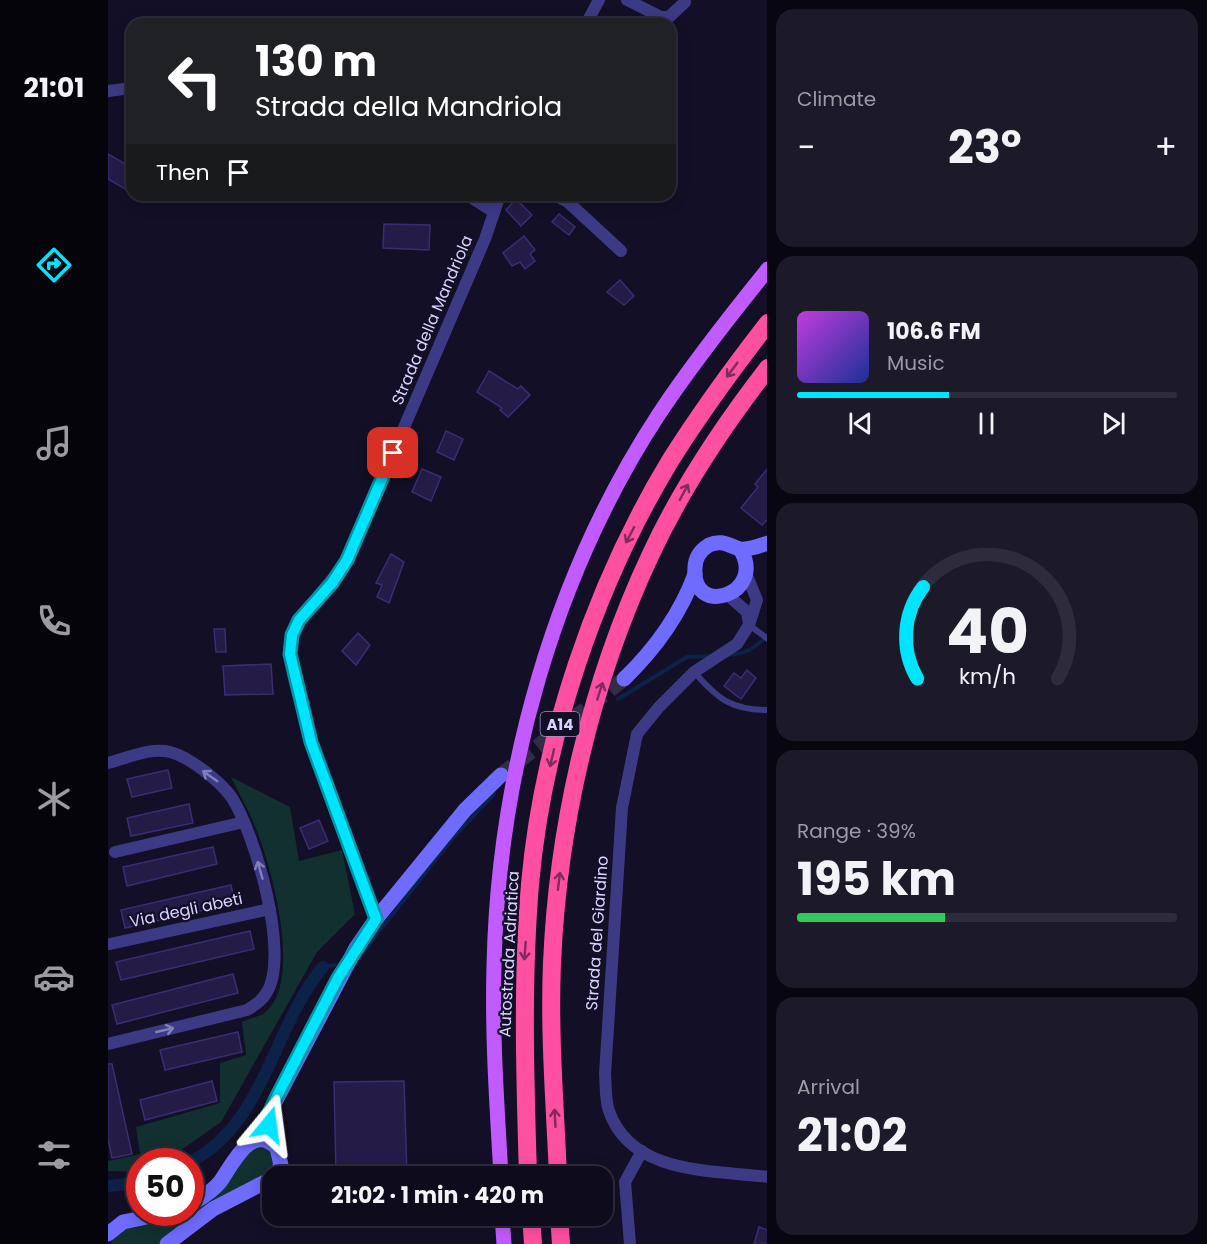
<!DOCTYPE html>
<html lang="en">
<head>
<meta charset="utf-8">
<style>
  :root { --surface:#0e0b1c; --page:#1c1929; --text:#f1f3f6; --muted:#9b9ba3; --line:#2e2b3b; --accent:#00e5ff }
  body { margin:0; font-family:Poppins,sans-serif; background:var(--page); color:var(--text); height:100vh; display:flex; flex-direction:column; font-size:22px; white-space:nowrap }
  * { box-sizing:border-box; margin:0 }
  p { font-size:20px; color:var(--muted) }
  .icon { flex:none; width:33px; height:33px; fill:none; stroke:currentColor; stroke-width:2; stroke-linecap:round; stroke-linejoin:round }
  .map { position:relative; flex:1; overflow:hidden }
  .panel { display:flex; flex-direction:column; gap:9px; padding:9px; background:#08060f; width:440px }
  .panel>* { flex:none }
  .banner { position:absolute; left:18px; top:18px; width:550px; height:183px; border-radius:18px; box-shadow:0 3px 15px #0003,0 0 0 2px var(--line); background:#202124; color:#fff; overflow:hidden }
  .speed { position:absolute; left:18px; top:1148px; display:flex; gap:12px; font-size:30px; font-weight:700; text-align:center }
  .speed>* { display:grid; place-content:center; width:78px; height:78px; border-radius:50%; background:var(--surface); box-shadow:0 3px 15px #0003,0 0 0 2px var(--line); line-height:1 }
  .speed .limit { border:9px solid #d22; background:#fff; color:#111 }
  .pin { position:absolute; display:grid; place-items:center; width:51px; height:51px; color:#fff; margin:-26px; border-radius:12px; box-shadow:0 3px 9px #0006 }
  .me { position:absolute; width:66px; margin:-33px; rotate:16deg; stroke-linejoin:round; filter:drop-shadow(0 0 4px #0008) }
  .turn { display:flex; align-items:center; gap:21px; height:126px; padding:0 30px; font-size:27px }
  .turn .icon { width:78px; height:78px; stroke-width:2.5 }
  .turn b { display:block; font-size:42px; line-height:51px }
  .then { display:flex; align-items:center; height:57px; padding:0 30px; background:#0003; gap:12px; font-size:22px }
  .big { font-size:45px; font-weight:700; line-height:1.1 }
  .panel .widget { flex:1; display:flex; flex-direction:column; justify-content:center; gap:9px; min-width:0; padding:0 21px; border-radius:18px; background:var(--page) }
  .panel .dial { align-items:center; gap:0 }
  .dial svg { height:156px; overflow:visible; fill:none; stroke:var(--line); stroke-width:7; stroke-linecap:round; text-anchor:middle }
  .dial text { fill:var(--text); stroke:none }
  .song { display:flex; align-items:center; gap:18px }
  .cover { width:72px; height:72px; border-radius:9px; background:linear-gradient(135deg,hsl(290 70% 55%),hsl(230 70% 35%)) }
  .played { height:6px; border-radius:3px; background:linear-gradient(90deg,var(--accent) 40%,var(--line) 40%) }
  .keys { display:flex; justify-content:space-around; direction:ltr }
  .heat { display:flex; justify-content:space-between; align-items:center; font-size:33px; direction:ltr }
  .charge { height:9px; border-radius:4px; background:linear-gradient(90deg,#34c759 39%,var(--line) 0) }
  .trip { position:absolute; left:154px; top:1166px; width:351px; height:60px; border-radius:18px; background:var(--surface); box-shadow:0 3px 15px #0003,0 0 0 2px var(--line); font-weight:700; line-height:60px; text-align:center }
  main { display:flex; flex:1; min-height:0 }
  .dock { display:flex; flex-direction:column; width:108px; justify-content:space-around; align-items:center; background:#06040b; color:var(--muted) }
  .dock .icon { width:42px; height:42px }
  .dock .active { color:var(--accent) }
  .dock b { font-size:27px; color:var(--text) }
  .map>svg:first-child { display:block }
</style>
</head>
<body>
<main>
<nav class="dock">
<b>21:01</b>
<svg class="icon active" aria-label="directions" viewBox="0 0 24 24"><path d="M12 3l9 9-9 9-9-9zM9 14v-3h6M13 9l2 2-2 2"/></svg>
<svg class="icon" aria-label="music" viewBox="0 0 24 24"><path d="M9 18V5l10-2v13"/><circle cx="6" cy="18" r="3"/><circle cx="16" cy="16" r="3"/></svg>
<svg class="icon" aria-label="phone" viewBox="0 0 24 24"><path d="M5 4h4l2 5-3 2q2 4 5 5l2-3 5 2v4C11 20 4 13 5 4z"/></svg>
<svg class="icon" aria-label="climate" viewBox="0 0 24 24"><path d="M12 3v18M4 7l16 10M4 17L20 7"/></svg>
<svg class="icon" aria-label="car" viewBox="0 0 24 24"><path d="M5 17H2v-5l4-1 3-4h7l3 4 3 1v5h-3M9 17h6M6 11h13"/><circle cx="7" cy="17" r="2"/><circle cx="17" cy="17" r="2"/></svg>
<svg class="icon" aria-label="filters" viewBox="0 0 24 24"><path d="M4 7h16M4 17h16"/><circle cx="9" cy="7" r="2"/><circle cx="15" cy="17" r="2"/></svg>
</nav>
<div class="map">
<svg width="660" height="1244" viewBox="0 0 660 1244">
  <rect width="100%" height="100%" fill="#130f26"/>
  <g fill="#12302f">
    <path d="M123,777l59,30 9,54 43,-11 13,64 -38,38 -96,170 -44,31 -16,8h-21l-2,11 -30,-1v-10l32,-7 -4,-27 84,-24v-40l26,-8 -4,-33c6,-3 15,-5 21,-8 42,-29 8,-150 -8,-188 -7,-17 -16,-33 -24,-49z"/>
    <polygon points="145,1146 164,1149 167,1166 160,1174 52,1244 3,1244 4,1239 17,1227 82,1212"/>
  </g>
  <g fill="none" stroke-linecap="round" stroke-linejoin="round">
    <g stroke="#0c2248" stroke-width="4">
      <path d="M619,655c18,-1 27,-6 40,-19"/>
      <polyline points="510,699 579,657 602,656"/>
      <polyline points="251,957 344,839 386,794"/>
      <polyline points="215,967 227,965"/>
    </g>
    <g stroke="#0c2248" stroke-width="12">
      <path d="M82,1162c75,-38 83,-136 133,-195"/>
      <polyline points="0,1186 32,1183"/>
    </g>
  </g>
  <g fill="#241b47" stroke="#3b2d73" stroke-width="1.5">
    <polygon points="0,154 24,168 24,193 0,179"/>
    <polygon points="408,199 424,215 413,226 398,210"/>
    <polygon points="451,214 467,227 461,235 444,222"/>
    <polygon points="276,224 322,225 321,250 275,248"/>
    <polygon points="416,236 427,250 422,254 427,261 417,269 412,262 404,266 395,253"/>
    <polygon points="512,280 526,296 516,305 499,292"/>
    <polygon points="381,371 410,389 413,386 422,395 400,417 392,410 394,408 369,392"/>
    <polygon points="338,431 355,439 346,460 329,452"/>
    <polygon points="660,468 660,519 654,525 633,508 650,487 647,484"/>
    <polygon points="314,469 333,477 323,501 304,492"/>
    <polygon points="283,554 296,562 281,603 269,597 274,585 268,583"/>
    <polygon points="106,629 117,629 118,652 108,652"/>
    <polygon points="250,633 262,645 248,665 234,651"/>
    <polygon points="163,664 165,694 117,695 115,666"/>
    <polygon points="639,670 648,678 633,699 616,686 626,673 633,678"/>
    <polygon points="60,770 64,788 24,797 19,779"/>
    <polygon points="81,804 85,823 23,836 19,818"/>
    <polygon points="211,820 220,841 201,849 192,828"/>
    <polygon points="105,847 109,864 19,886 15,867"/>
    <polygon points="123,885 127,903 17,928 13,910"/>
    <polygon points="142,931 146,949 13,980 8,962"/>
    <polygon points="125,974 130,993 9,1024 4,1005"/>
    <polygon points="130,1032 134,1052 57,1070 52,1050"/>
    <polygon points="0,1064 4,1064 24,1154 4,1158 0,1139"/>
    <polygon points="104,1081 109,1101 37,1120 32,1100"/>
    <polygon points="296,1081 299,1176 228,1176 226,1082"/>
    <polygon points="651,1227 660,1230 660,1244 646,1244"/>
  </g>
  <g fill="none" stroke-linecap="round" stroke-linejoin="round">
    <polyline stroke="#312d47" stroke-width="15" stroke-dasharray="15 8" stroke-linecap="butt" points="393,775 516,679"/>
    <g stroke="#3d3a85" stroke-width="6">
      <polyline points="641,625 660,639"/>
      <path d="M586,672c24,27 37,38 74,38"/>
    </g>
    <g stroke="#3d3a85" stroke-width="12">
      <polyline points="519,0 553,17 561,17 577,2"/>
      <polyline points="478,24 491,0"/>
      <polyline points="0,91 24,88"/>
      <polyline points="345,195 362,197 386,212"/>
      <polyline points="446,195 460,202 513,251"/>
      <path d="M640,578l9,22 -8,25 -12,19 -43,28 -35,35 -22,27 -15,74 -17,266c1,11 0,26 4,37 22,64 104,59 159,66"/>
      <polyline points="621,596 639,612 641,624"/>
      <path d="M0,763c20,-5 42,-16 62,-11 20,5 51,30 62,46 23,36 58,156 35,194 -5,9 -12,13 -20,18l-139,34"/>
      <polyline points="7,852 136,822"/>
      <path d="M268,919c-27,-71 -56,-142 -75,-215 -6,-21 -14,-45 -9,-67 3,-17 43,-59 55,-77l138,-321 15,-44"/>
      <polyline points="2,944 162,909"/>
      <polyline points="522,1244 517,1182 534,1151"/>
    </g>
    <g stroke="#6f6bff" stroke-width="15">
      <path d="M632,549c28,45 -49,70 -45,19 0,-10 6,-18 14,-23 13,-6 20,1 31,4 9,1 19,-3 28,-6"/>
      <path d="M516,679c31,-30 56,-64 71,-105"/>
      <polyline points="147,1140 248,948 268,919 357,810 393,775"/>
      <path d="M82,1205c11,-7 22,-13 30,-23 13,-18 31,-60 57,-34l4,17 -6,11"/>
      <polyline points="0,1234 15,1222 62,1212"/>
      <polyline points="59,1244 105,1209 165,1178"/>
    </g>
    <g stroke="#c25bff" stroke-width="15">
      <path d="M393,1176c-4,-70 -9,-140 -7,-210 4,-192 60,-392 165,-552 33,-50 71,-98 109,-145"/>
      <polyline points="394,1215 396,1244"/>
    </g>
    <g stroke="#ff4fa3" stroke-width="18">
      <path d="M420,1176c-3,-98 -6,-195 2,-292 13,-145 65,-299 140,-423 30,-48 63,-93 98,-138"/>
      <path d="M450,1176c-3,-71 -9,-142 -6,-213 6,-139 39,-281 98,-407 31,-67 73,-130 118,-188"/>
      <polyline points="423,1215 425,1244"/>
      <polyline points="451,1215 453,1244"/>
    </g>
  </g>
  <defs><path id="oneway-shaft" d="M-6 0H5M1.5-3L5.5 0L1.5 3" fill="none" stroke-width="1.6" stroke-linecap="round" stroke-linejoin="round" transform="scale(1.5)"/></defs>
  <g stroke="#7d2c5e">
    <use href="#oneway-shaft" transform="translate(624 370) rotate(127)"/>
    <use href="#oneway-shaft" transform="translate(576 492) rotate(-62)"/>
    <use href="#oneway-shaft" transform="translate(522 535) rotate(118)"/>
    <use href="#oneway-shaft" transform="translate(492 691) rotate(-72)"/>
    <use href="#oneway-shaft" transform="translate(444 758) rotate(103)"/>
    <use href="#oneway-shaft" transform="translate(451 881) rotate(-83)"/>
    <use href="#oneway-shaft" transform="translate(417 951) rotate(94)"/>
    <use href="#oneway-shaft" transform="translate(447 1118) rotate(-93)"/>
  </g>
  <g stroke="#837fbc">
    <use href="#oneway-shaft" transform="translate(102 776) rotate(-145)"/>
    <use href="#oneway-shaft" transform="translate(152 870) rotate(-106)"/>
    <use href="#oneway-shaft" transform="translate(57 1030) rotate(-13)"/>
  </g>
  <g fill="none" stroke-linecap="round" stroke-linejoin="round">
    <defs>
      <polyline id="route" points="161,1125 160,1116 167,1100 230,978 268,919 203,742 182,654 184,635 191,620 224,583 239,560 285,453"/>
    </defs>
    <use href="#route" stroke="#0095a6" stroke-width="15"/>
    <use href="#route" stroke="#00e5ff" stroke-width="10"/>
  </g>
  <g text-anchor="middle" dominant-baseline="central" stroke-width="4.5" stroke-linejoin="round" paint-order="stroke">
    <rect fill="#130f26" stroke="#9e99be" stroke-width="1.5" x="432.5" y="712" width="39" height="24" rx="4.5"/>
    <g font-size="15" font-weight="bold" fill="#d9d4ff">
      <text x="452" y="724">A14</text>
    </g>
    <g font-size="16" fill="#d9d4ff" stroke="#130f26">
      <text transform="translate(324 320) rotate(-67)">Strada della Mandriola</text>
      <text transform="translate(78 910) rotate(-12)">Via degli abeti</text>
      <text transform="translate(489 933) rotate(-86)">Strada del Giardino</text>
      <text transform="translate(401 954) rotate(-87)">Autostrada Adriatica</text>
    </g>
  </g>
</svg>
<div class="speed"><div class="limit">50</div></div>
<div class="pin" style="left:285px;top:453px;background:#d93025"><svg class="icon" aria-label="arrive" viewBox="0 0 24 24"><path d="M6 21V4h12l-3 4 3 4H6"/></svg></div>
<svg class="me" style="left:161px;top:1125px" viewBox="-20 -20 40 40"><path d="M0-17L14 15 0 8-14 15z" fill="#00e5ff" stroke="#fff" stroke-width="4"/></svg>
<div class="trip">21:02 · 1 min · 420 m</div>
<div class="banner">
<div class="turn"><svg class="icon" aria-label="left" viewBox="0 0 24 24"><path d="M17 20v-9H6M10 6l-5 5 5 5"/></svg><div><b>130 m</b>Strada della Mandriola</div></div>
<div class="then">Then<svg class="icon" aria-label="arrive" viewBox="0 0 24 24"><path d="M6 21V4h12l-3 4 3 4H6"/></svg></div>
</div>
</div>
<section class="panel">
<div class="widget"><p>Climate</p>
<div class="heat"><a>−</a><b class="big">23°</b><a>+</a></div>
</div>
<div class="widget">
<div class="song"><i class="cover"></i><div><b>106.6 FM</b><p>Music</p></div></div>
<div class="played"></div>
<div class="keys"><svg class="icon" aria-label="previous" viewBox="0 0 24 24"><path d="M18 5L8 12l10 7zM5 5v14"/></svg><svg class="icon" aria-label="pause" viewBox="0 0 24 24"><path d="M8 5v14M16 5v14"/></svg><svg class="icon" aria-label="next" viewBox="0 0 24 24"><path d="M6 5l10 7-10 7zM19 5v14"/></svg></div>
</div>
<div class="widget dial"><svg viewBox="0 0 100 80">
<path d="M14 69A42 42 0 1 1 86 69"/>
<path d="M14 69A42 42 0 0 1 17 22" stroke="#00e5ff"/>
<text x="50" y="56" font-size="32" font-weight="700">40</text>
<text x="50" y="72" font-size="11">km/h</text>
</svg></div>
<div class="widget"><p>Range · 39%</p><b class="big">195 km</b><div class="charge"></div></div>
<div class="widget"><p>Arrival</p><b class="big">21:02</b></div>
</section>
</main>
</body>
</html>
